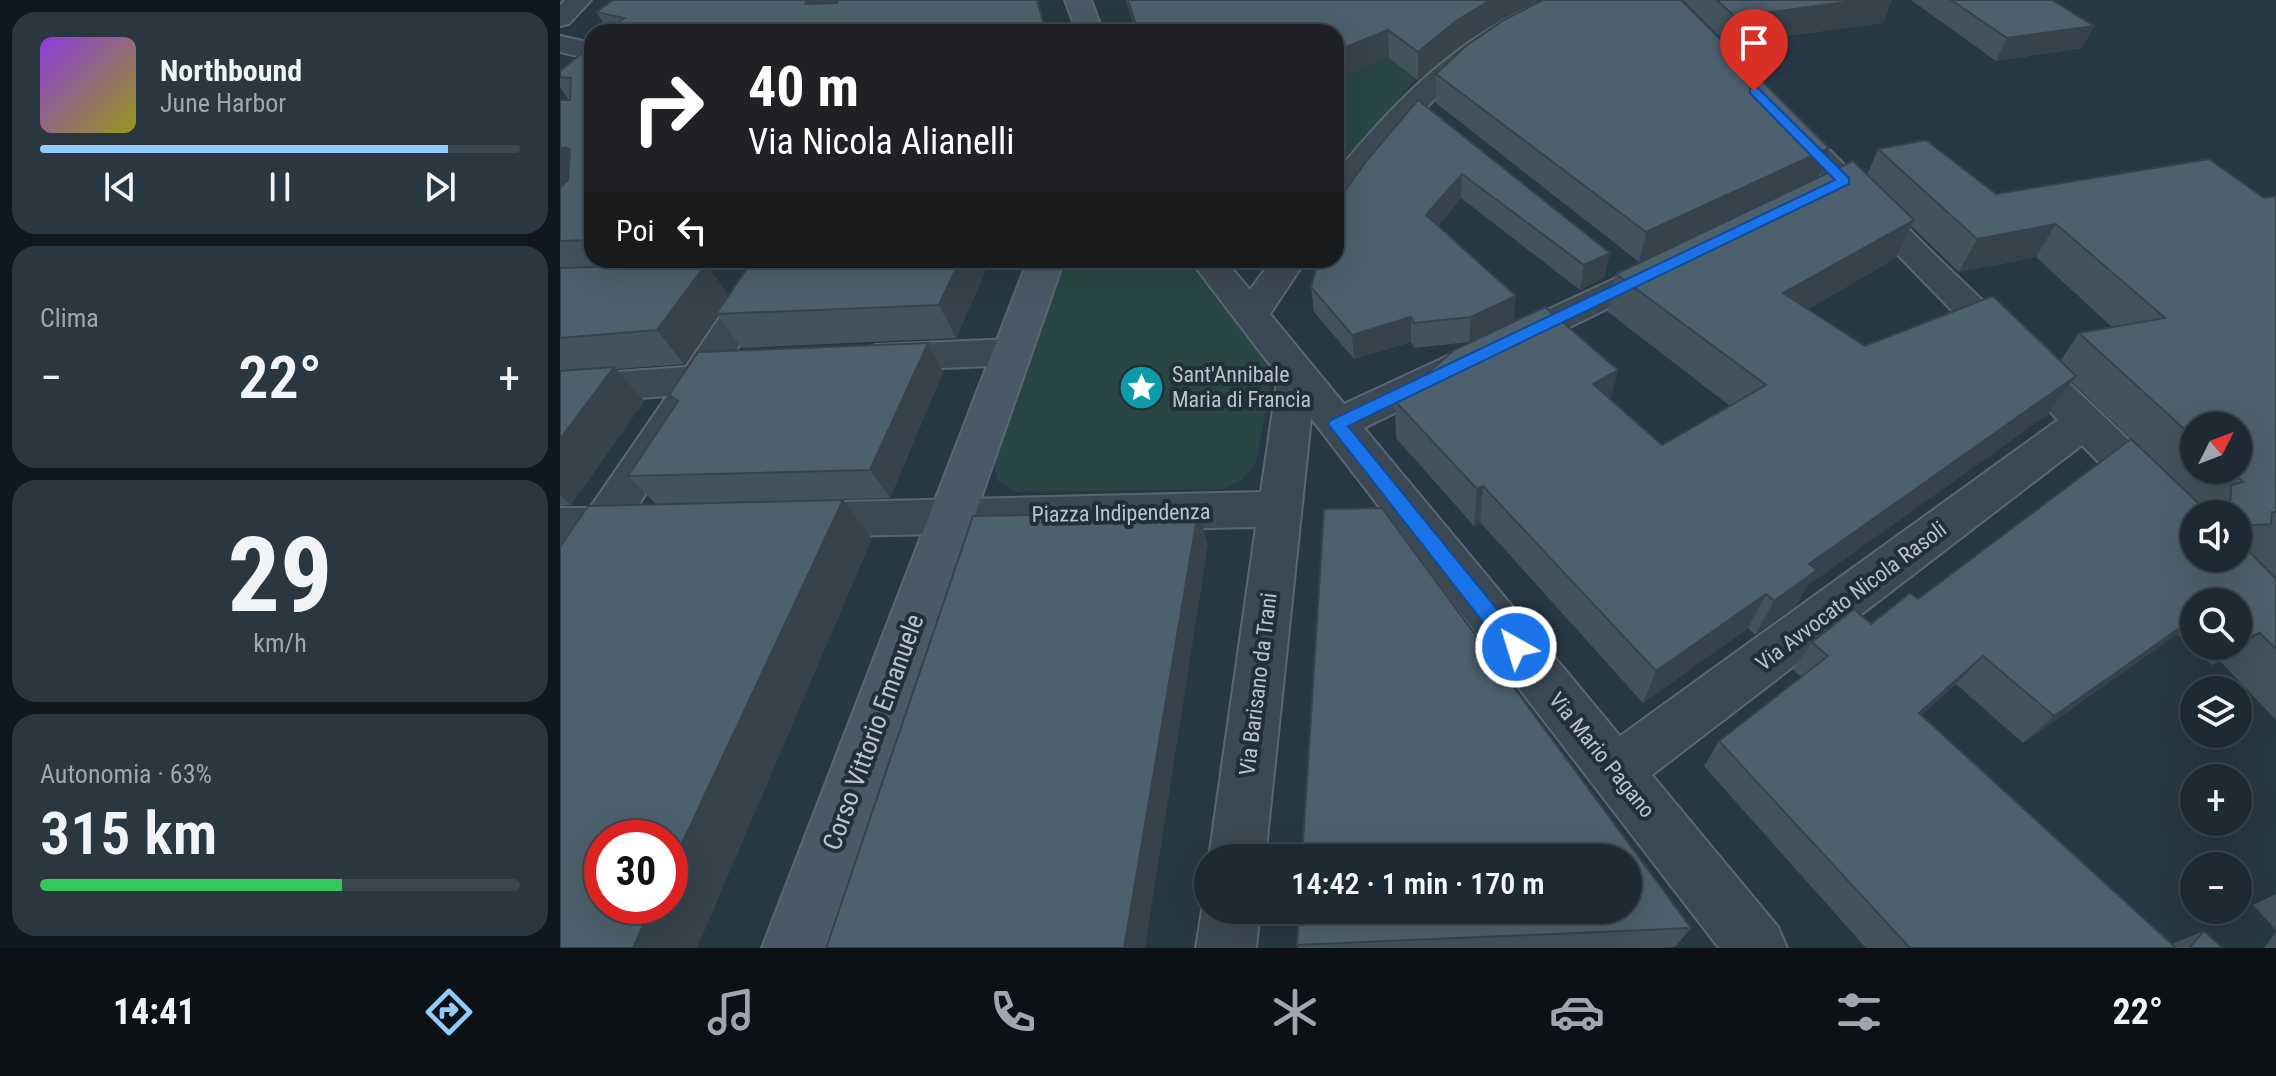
<!DOCTYPE html>
<html lang="it">
<head>
<meta charset="utf-8">
<style>
  :root { --surface:#1d2a34; --page:#2a3640; --text:#f1f3f6; --muted:#a0a7ac; --line:#3b464f; --accent:#90cbfb }
  body { margin:0; font-family:"Roboto Condensed",sans-serif; background:var(--page); color:var(--text); height:100vh; display:flex; flex-direction:column; font-size:30px; white-space:nowrap }
  * { box-sizing:border-box; margin:0 }
  p { font-size:26px; color:var(--muted) }
  .icon { flex:none; width:44px; height:44px; fill:none; stroke:currentColor; stroke-width:2; stroke-linecap:round; stroke-linejoin:round }
  .map { position:relative; flex:1; overflow:hidden }
  .details { display:flex; flex-direction:column; gap:12px; padding:12px; background:#10171d; width:560px }
  .details>* { flex:none }
  .top-card { position:absolute; left:24px; top:24px; width:760px; height:244px; border-radius:24px; box-shadow:0 8px 32px #0002,0 0 0 2px var(--line); background:#202124; color:#fff; overflow:hidden }
  .needle { width:52px; rotate:48deg }
  .controls { position:absolute; left:1620px; top:412px; display:grid; gap:16px }
  .controls a { display:grid; place-items:center; width:72px; height:72px; border-radius:50%; background:var(--surface); box-shadow:0 8px 32px #0002,0 0 0 2px var(--line); font-size:40px }
  .speed { position:absolute; left:24px; top:820px; display:flex; gap:16px; font-size:40px; font-weight:700; text-align:center }
  .speed>* { display:grid; place-content:center; width:104px; height:104px; border-radius:50%; background:var(--surface); box-shadow:0 8px 32px #0002,0 0 0 2px var(--line); line-height:1 }
  .speed .limit { border:12px solid #d22; background:#fff; color:#111 }
  .pin { position:absolute; display:grid; place-items:center; width:68px; height:68px; color:#fff; margin:-82px -34px; border-radius:50% 50% 50% 0; rotate:-45deg; box-shadow:0 0 8px #0007 }
  .pin .icon { rotate:45deg }
  .me { position:absolute; width:88px; margin:-44px; rotate:321deg; stroke-linejoin:round; filter:drop-shadow(0 0 6px #0008) }
  .turn { display:flex; align-items:center; gap:28px; height:168px; padding:0 32px; font-size:36px }
  .turn .icon { width:104px; height:104px; stroke-width:2.5 }
  .turn b { display:block; font-size:56px; line-height:68px }
  .then { display:flex; align-items:center; height:76px; padding:0 32px; background:#0003; gap:16px; font-size:30px }
  .big { font-size:60px; font-weight:600; line-height:1.1 }
  .details .tile { flex:1; display:flex; flex-direction:column; justify-content:center; gap:12px; min-width:0; padding:0 28px; border-radius:24px; background:var(--page) }
  .details .dial { align-items:center; gap:0 }
  .dial b { font-size:104px; line-height:1 }
  .song { display:flex; align-items:center; gap:24px }
  .cover { width:96px; height:96px; border-radius:12px; background:linear-gradient(135deg,hsl(270 70% 55%),hsl(60 70% 35%)) }
  .played { height:8px; border-radius:4px; background:linear-gradient(90deg,var(--accent) 85%,var(--line) 85%) }
  .keys { display:flex; justify-content:space-around; direction:ltr }
  .heat { display:flex; justify-content:space-between; align-items:center; font-size:44px; direction:ltr }
  .charge { height:12px; border-radius:6px; background:linear-gradient(90deg,#34c759 63%,var(--line) 0) }
  .trip { position:absolute; left:634px; top:844px; width:448px; height:80px; border-radius:40px; background:var(--surface); box-shadow:0 8px 32px #0002,0 0 0 2px var(--line); font-weight:600; line-height:80px; text-align:center }
  .dock { display:flex; height:128px; justify-content:space-around; align-items:center; background:#0c1115; color:var(--muted) }
  .dock .icon { width:56px; height:56px }
  .dock .on { color:var(--accent) }
  .dock b { font-size:36px; color:var(--text) }
  main { display:flex; flex:1; min-height:0 }
  .map>svg:first-child { display:block }
</style>
</head>
<body>
<main>
<section class="details">
<div class="tile">
<div class="song"><i class="cover"></i><div><b>Northbound</b><p>June Harbor</p></div></div>
<div class="played"></div>
<div class="keys"><svg class="icon" aria-label="previous" viewBox="0 0 24 24"><path d="M18 5L8 12l10 7zM5 5v14"/></svg><svg class="icon" aria-label="pause" viewBox="0 0 24 24"><path d="M8 5v14M16 5v14"/></svg><svg class="icon" aria-label="next" viewBox="0 0 24 24"><path d="M6 5l10 7-10 7zM19 5v14"/></svg></div>
</div>
<div class="tile"><p>Clima</p>
<div class="heat"><a>−</a><b class="big">22°</b><a>+</a></div>
</div>
<div class="tile dial"><b>29</b><p>km/h</p></div>
<div class="tile"><p>Autonomia · 63%</p><b class="big">315 km</b><div class="charge"></div></div>
</section>
<div class="map">
<svg width="1716" height="948" viewBox="0 0 1716 948">
  <rect width="100%" height="100%" fill="#273845"/>
  <g fill="#294644">
    <polygon points="929,21 937,25 852,83 776,169 776,80 903,28"/>
    <polygon points="505,260 625,260 705,352 711,364 712,379 696,462 682,480 663,489 456,492 438,481 434,462"/>
  </g>
  <g fill="none" stroke-linecap="round" stroke-linejoin="round">
    <defs>
      <g id="street">
        <polygon points="5,0 31,0 9,24 0,26 0,5"/>
        <path d="M987,0h33l-4,5c-102,42 -162,110 -229,195l-11,2v-29c59,-72 123,-138 211,-173z"/>
        <polygon points="0,36 32,43 32,59 0,52"/>
        <polygon points="1224,112 1234,115 1378,258 1646,514 1634,514 1634,548 1618,543 1522,445 1092,775 1218,927 1227,948 1159,948 751,418 705,858 649,858 696,527 240,537 225,532 218,520 225,508 240,503 701,492 718,375 630,260 665,260 690,290 712,260 746,260 710,314 784,404 1104,256 1116,259 1121,267 1116,275 804,428 1060,736 1498,420 1214,127 1210,121 1214,115"/>
        <polygon points="199,260 233,260 76,509 86,512 92,524 86,536 55,542 16,604 0,610 0,552 6,543 0,544 0,508 30,508 107,396 0,404 0,376 126,367"/>
        <polygon points="451,339 464,343 470,352 464,361 451,365 316,371 303,367 297,358 303,349 316,345"/>
        <polygon points="648,895 648,910 700,910 696,948 636,948 642,910"/>
      </g>
      <g id="secondary">
        <polygon points="505,0 531,0 543,32 517,32"/>
        <polygon points="468,260 504,260 264,948 202,948"/>
      </g>
    </defs>
    <use href="#street" stroke="#5a6771" stroke-width="4"/>
    <use href="#secondary" stroke="#5a6771" stroke-width="4"/>
    <use href="#street" fill="#3b4954" fill-rule="evenodd"/>
    <use href="#secondary" fill="#495967" fill-rule="evenodd"/>
  </g>
  <g fill="#42535e" fill-rule="evenodd">
    <polygon points="53,0 478,0 486,32 49,31 36,12"/>
    <polygon points="566,0 980,0 953,12 895,49 858,80 829,58 776,32 576,32"/>
    <polygon points="1123,0 1332,0 1323,23 1202,39 1198,52 1178,55"/>
    <polygon points="1351,0 1492,0 1534,26 1522,48 1436,61"/>
    <path d="M32,45v215h398l-34,78 -214,10 -24,-32 -34,48 -68,5 28,32 -73,104 -11,1v-406h9l-9,-13v-16zM187,268l-18,28 -19,-26z"/>
    <path d="M876,74l382,104 49,-3 11,-26 118,45 268,4 12,-2v382l-32,-31 32,32v141l-55,-58 -9,3 -35,-31 -154,109 -67,-59 -35,31 251,229 32,-13 19,17h-357l-162,-182 15,-25 82,-64 -8,-7 19,-28 59,-18 47,-25 213,-160 -59,-57 -24,32 -240,171 -12,20 -41,30 -7,-7 -105,75 -163,-181 -6,4 -78,-88 -1,-37 216,-1 51,45 68,-39 -122,-94 8,-38 23,-12 -203,-159zM1351,226l48,46 77,-15 77,71 -34,5 -19,28 -195,-15 -57,-37 88,-51zM1634,426l44,44h-44zM1634,514h44v44zM1634,602h44v44h-44z"/>
    <polygon points="858,100 1045,277 1020,290 901,198 878,226 954,321 909,342 854,348 851,342 794,359 754,312 751,287"/>
    <polygon points="368,343 383,372 330,498 96,504 68,476 116,403 109,395"/>
    <polygon points="1716,894 1716,930 1693,905"/>
    <polygon points="1131,928 1115,947 1102,948 738,948 737,945"/>
    <polygon points="1716,932 1716,948 1704,948"/>
  </g>
  <g fill="#36434c">
    <polygon points="247,0 282,0 274,3 245,4"/>
    <polygon points="930,0 980,0 953,12 895,49 858,80 858,52 896,21"/>
    <polygon points="1301,0 1332,0 1323,23 1202,39 1198,52 1178,55 1186,27 1195,14"/>
    <polygon points="1534,26 1522,48 1436,61 1447,38"/>
    <polygon points="828,30 829,58 776,80 776,51"/>
    <polygon points="6,147 31,180 0,204 0,148"/>
    <polygon points="1269,148 1258,178 1079,262 1086,232"/>
    <polygon points="902,174 901,198 866,240 866,215"/>
    <polygon points="1354,220 1336,258 1209,331 1223,293"/>
    <polygon points="1496,224 1476,257 1399,272 1417,239"/>
    <polygon points="1050,253 1045,277 1020,290 1024,265"/>
    <polygon points="184,260 196,260 189,268"/>
    <polygon points="400,260 430,260 396,338 379,305"/>
    <polygon points="146,264 170,297 156,314 158,316 124,364 97,330"/>
    <polygon points="956,296 954,321 909,342 911,317"/>
    <polygon points="851,317 851,342 794,359 792,335"/>
    <polygon points="368,343 383,372 330,498 310,470"/>
    <polygon points="54,367 84,401 11,505 0,495 0,439"/>
    <polygon points="1058,370 1049,408 1033,384"/>
    <polygon points="1516,376 1488,414 1248,585 1236,605 1195,635 1214,601 1249,564"/>
    <polygon points="923,486 920,522 914,526 917,489"/>
    <polygon points="283,500 312,539 137,948 73,948 92,906 110,906 110,869"/>
    <polygon points="638,512 648,544 585,948 564,948"/>
    <polygon points="1206,594 1188,628 1083,703 1096,671"/>
    <polygon points="1634,618 1634,621 1617,634 1463,743 1494,716"/>
    <polygon points="1700,633 1661,662 1652,665 1691,636"/>
    <polygon points="1423,656 1396,684 1334,740 1359,713"/>
  </g>
  <g fill="#4d606d" stroke="#36434c" stroke-width="2">
    <polygon points="53,0 247,0 245,4 277,3 278,0 477,0 486,32 47,32 64,18 36,12"/>
    <polygon points="568,0 930,0 896,21 858,52 828,30 776,51 776,32 578,32"/>
    <polygon points="983,0 1121,0 1269,148 1086,232 876,74 906,46 942,21"/>
    <polygon points="1157,0 1301,0 1195,14 1206,24 1186,27"/>
    <polygon points="1391,0 1492,0 1534,26 1447,38"/>
    <polygon points="32,45 32,240 0,241 0,188 8,180 10,150 6,147 0,148 0,100 10,100 11,78 0,77 0,71"/>
    <polygon points="858,100 1050,253 1024,265 902,174 866,215 956,296 911,317 854,323 851,317 792,335 751,287 758,260 776,260 776,203 808,159"/>
    <polygon points="1366,140 1436,194 1649,159 1704,198 1716,196 1716,512 1712,512 1711,524 1678,526 1678,514 1670,514 1671,485 1683,482 1670,470 1678,470 1678,426 1634,426 1634,438 1519,333 1605,318 1496,224 1417,239 1318,149"/>
    <polygon points="1293,161 1354,220 1223,293 1305,346 1433,296 1516,376 1249,564 1257,570 1214,601 1206,594 1096,671 923,486 917,489 835,401 894,350 985,307 1058,370 1033,384 1102,445 1206,385 1056,274"/>
    <polygon points="193,260 400,260 379,305 156,314"/>
    <polygon points="146,264 97,330 0,338 0,268"/>
    <polygon points="368,343 310,470 68,476 118,401 109,395 138,352"/>
    <polygon points="54,367 0,439 0,371"/>
    <polygon points="1571,439 1650,514 1634,514 1634,558 1678,558 1678,540 1716,579 1716,649 1700,633 1691,636 1678,625 1678,602 1634,602 1634,618 1494,716 1423,656 1359,713 1616,948 1350,948 1159,741 1268,656 1252,642 1294,609 1311,624 1350,593 1358,599"/>
    <polygon points="283,500 110,869 110,838 42,838 42,906 92,906 73,948 0,948 0,547 28,506"/>
    <polygon points="822,508 1131,928 737,945 739,910 1068,910 1068,858 742,858 764,509"/>
    <polygon points="638,512 564,948 266,948 413,516"/>
    <polygon points="1644,931 1663,948 1629,948"/>
  </g>
  <polygon fill="#1a73e8" stroke="#114b97" stroke-width="2" points="1190,88 1198,88 1289,178 1289,184 788,426 963,641 966,647 963,654 956,657 948,654 768,424 771,420 1275,180 1190,93"/>
  <defs>
    <symbol id="sight-disc" viewBox="-11 -11 22 22"><circle r="9.5" fill="#0f9aa8" stroke="#202f3a"/><path d="M0-6L1.8-2.2L6-1.7L2.9 1.2L3.7 5.4L0 3.3L-3.7 5.4L-2.9 1.2L-6-1.7L-1.8-2.2Z" fill="#fff"/></symbol>
  </defs>
  <g fill-rule="evenodd">
    <use href="#sight-disc" x="556" y="362" width="51" height="51"/>
  </g>
  <g text-anchor="middle" dominant-baseline="central" stroke-width="8" stroke-linejoin="round" paint-order="stroke">
    <g font-size="22" fill="#b9c4cd" stroke="#202f3a" text-anchor="start">
      <text x="612" y="374">Sant'Annibale<tspan x="612" dy="25">Maria di Francia</tspan></text>
    </g>
    <g font-size="22" fill="#b9c4cd" stroke="#202f3a">
      <text transform="translate(561 513) rotate(-1)">Piazza Indipendenza</text>
      <text transform="translate(1291 596) rotate(-37)">Via Avvocato Nicola Rasoli</text>
      <text transform="translate(698 684) rotate(-83)">Via Barisano da Trani</text>
      <text transform="translate(1042 755) rotate(51)">Via Mario Pagano</text>
    </g>
    <g font-size="26" fill="#b9c4cd" stroke="#202f3a">
      <text transform="translate(313 732) rotate(-70)">Corso Vittorio Emanuele</text>
    </g>
  </g>
</svg>
<div class="controls">
<a><svg class="needle" viewBox="-14 -14 28 28"><path d="M0-13l5 13h-10z" fill="#e53935"/><path d="M0 13l5-13h-10z" fill="#a0a7ac"/></svg></a>
<a><svg class="icon" aria-label="sound" viewBox="0 0 24 24"><path d="M4 9h4l5-4v14l-5-4H4zM17 9q2 3 0 6"/></svg></a>
<a><svg class="icon" aria-label="search" viewBox="0 0 24 24"><circle cx="10" cy="10" r="6"/><path d="M15 15l6 6"/></svg></a>
<a><svg class="icon" aria-label="layers" viewBox="0 0 24 24"><path d="M12 4l9 5-9 5-9-5zM3 14l9 5 9-5"/></svg></a>
<a>+</a>
<a>−</a>
</div>
<div class="speed"><div class="limit">30</div></div>
<div class="pin" style="left:1194px;top:91px;background:#d93025"><svg class="icon" aria-label="arrive" viewBox="0 0 24 24"><path d="M6 21V4h12l-3 4 3 4H6"/></svg></div>
<svg class="me" style="left:956px;top:647px" viewBox="-20 -20 40 40"><circle r="17" fill="#1a73e8" stroke="#fff" stroke-width="3"/><path d="M0-11L8 9 0 5-8 9z" fill="#fff"/></svg>
<div class="trip">14:42 · 1 min · 170 m</div>
<div class="top-card">
<div class="turn"><svg class="icon" aria-label="right" viewBox="0 0 24 24"><path d="M7 20v-9h11M14 6l5 5-5 5"/></svg><div><b>40 m</b>Via Nicola Alianelli</div></div>
<div class="then">Poi<svg class="icon" aria-label="left" viewBox="0 0 24 24"><path d="M17 20v-9H6M10 6l-5 5 5 5"/></svg></div>
</div>
</div>
</main>
<nav class="dock">
<b>14:41</b>
<svg class="icon on" aria-label="directions" viewBox="0 0 24 24"><path d="M12 3l9 9-9 9-9-9zM9 14v-3h6M13 9l2 2-2 2"/></svg>
<svg class="icon" aria-label="music" viewBox="0 0 24 24"><path d="M9 18V5l10-2v13"/><circle cx="6" cy="18" r="3"/><circle cx="16" cy="16" r="3"/></svg>
<svg class="icon" aria-label="phone" viewBox="0 0 24 24"><path d="M5 4h4l2 5-3 2q2 4 5 5l2-3 5 2v4C11 20 4 13 5 4z"/></svg>
<svg class="icon" aria-label="climate" viewBox="0 0 24 24"><path d="M12 3v18M4 7l16 10M4 17L20 7"/></svg>
<svg class="icon" aria-label="car" viewBox="0 0 24 24"><path d="M5 17H2v-5l4-1 3-4h7l3 4 3 1v5h-3M9 17h6M6 11h13"/><circle cx="7" cy="17" r="2"/><circle cx="17" cy="17" r="2"/></svg>
<svg class="icon" aria-label="filters" viewBox="0 0 24 24"><path d="M4 7h16M4 17h16"/><circle cx="9" cy="7" r="2"/><circle cx="15" cy="17" r="2"/></svg>
<b>22°</b>
</nav>
</body>
</html>
